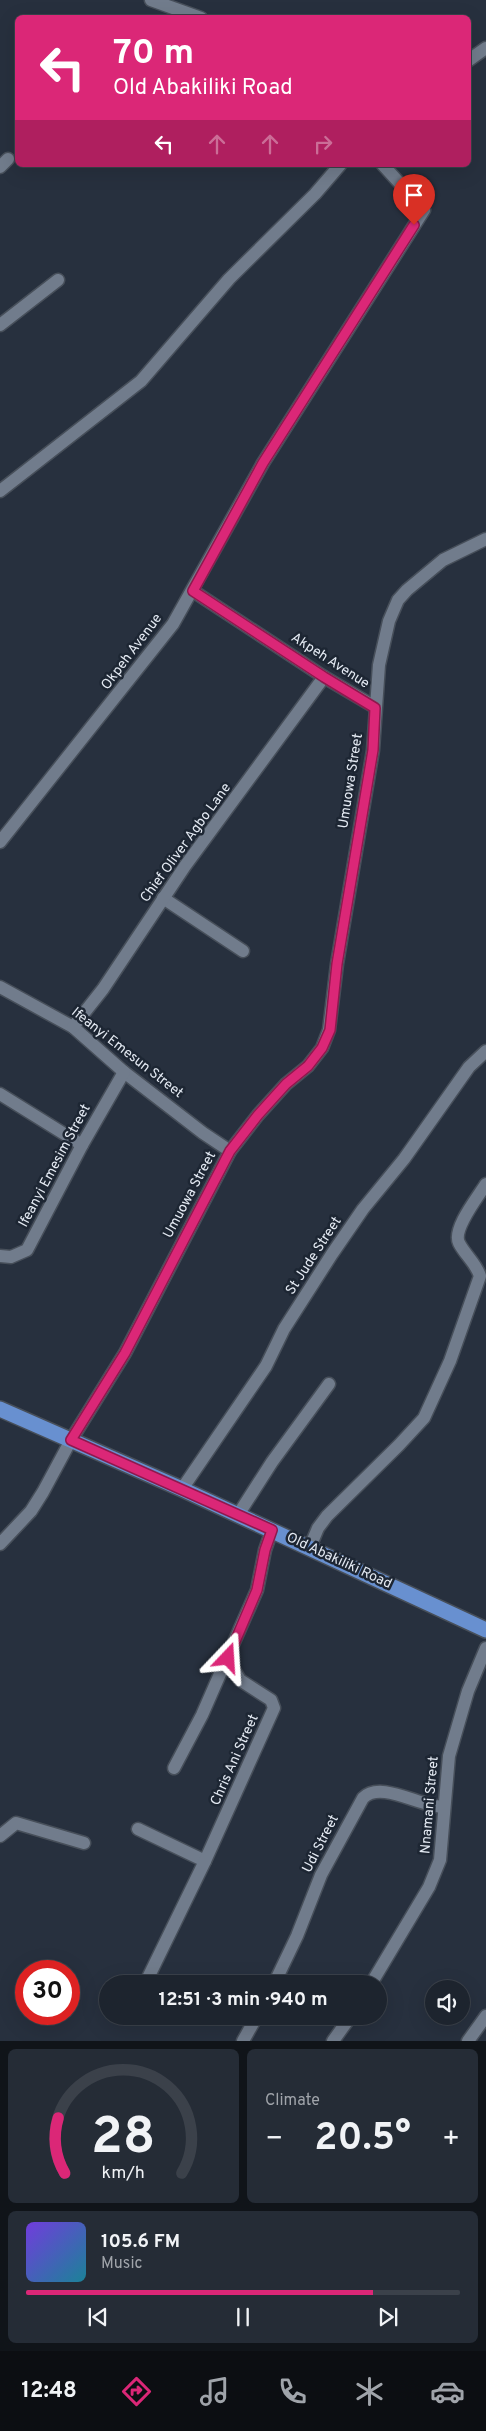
<!DOCTYPE html>
<html lang="en">
<head>
<meta charset="utf-8">
<style>
  :root { --surface:#1d242e; --page:#252c36; --text:#f1f3f6; --muted:#a0a4aa; --line:#3b414a; --accent:#db2777 }
  body { margin:0; font-family:Overpass,sans-serif; background:var(--page); color:var(--text); height:100vh; display:flex; flex-direction:column; font-size:19px; white-space:nowrap }
  * { box-sizing:border-box; margin:0 }
  p { font-size:16px; color:var(--muted) }
  .icon { flex:none; width:28px; height:28px; fill:none; stroke:currentColor; stroke-width:2; stroke-linecap:round; stroke-linejoin:round }
  .map { position:relative; height:2041px; overflow:hidden }
  .side { display:flex; flex-direction:column; gap:8px; padding:8px; background:#101419; flex:1 }
  .side>* { flex:none }
  .top-card { position:absolute; left:15px; top:15px; width:456px; height:152px; border-radius:8px; box-shadow:0 5px 20px #0002,0 0 0 1px var(--line); background:#db2777; color:#fff; overflow:hidden }
  .fabs { position:absolute; left:425px; top:1980px; display:grid; gap:10px }
  .fabs a { display:grid; place-items:center; width:45px; height:45px; border-radius:50%; background:var(--surface); box-shadow:0 5px 20px #0002,0 0 0 1px var(--line); font-size:25px }
  .speed { position:absolute; left:15px; top:1960px; display:flex; gap:10px; font-size:25px; font-weight:700; text-align:center }
  .speed>* { display:grid; place-content:center; width:65px; height:65px; border-radius:50%; background:var(--surface); box-shadow:0 5px 20px #0002,0 0 0 1px var(--line); line-height:1 }
  .speed .limit { border:8px solid #d22; background:#fff; color:#111 }
  .pin { position:absolute; display:grid; place-items:center; width:42px; height:42px; color:#fff; margin:-51px -21px; border-radius:50% 50% 50% 0; rotate:-45deg; box-shadow:0 0 5px #0007 }
  .pin .icon { rotate:45deg }
  .me { position:absolute; width:55px; margin:-28px; rotate:20deg; stroke-linejoin:round; filter:drop-shadow(0 0 4px #0008) }
  .turn { display:flex; align-items:center; gap:18px; height:105px; padding:0 15px; font-size:22px }
  .turn .icon { width:65px; height:65px; stroke-width:2.5 }
  .turn b { display:block; font-size:35px; line-height:42px }
  .lanes { display:flex; align-items:center; height:48px; padding:0 15px; background:#0003; justify-content:center; gap:25px; direction:ltr }
  .lanes .off { opacity:.35 }
  .big { font-size:38px; font-weight:700; line-height:1.1 }
  .side .tile { flex:1; display:flex; flex-direction:column; justify-content:center; gap:8px; min-width:0; padding:0 18px; border-radius:8px; background:var(--page) }
  .side .dial { align-items:center; gap:0 }
  .dial svg { height:130px; overflow:visible; fill:none; stroke:var(--line); stroke-width:7; stroke-linecap:round; text-anchor:middle }
  .dial text { fill:var(--text); stroke:none }
  .song { display:flex; align-items:center; gap:15px }
  .cover { width:60px; height:60px; border-radius:8px; background:linear-gradient(135deg,hsl(260 70% 55%),hsl(190 70% 35%)) }
  .played { height:5px; border-radius:2px; background:linear-gradient(90deg,var(--accent) 80%,var(--line) 80%) }
  .keys { display:flex; justify-content:space-around; direction:ltr }
  .heat { display:flex; justify-content:space-between; align-items:center; font-size:28px; direction:ltr }
  .side .tiles { flex:1; display:grid; gap:8px; grid-template-columns:1fr 1fr }
  .tile:last-child { grid-column:span 2 }
  .trip { position:absolute; left:99px; top:1975px; width:288px; height:50px; border-radius:25px; background:var(--surface); box-shadow:0 5px 20px #0002,0 0 0 1px var(--line); font-weight:700; line-height:50px; text-align:center }
  .dock { display:flex; height:80px; justify-content:space-around; align-items:center; background:#0c0e12; color:var(--muted) }
  .dock .icon { width:35px; height:35px }
  .dock .current { color:var(--accent) }
  .dock b { font-size:22px; color:var(--text) }
  .map>svg:first-child { display:block }
</style>
</head>
<body>
<div class="map">
<svg width="486" height="2041" viewBox="0 0 486 2041">
  <rect width="100%" height="100%" fill="#27303e"/>
  <g fill="none" stroke-linecap="round" stroke-linejoin="round">
    <defs>
      <g id="street">
        <polyline points="151,0 201,18"/>
        <polyline points="469,60 486,48"/>
        <polyline points="0,167 8,159"/>
        <polyline points="0,325 58,280"/>
        <polyline points="0,491 141,381 229,279 315,194 340,165"/>
        <polyline points="193,591 324,677 375,707"/>
        <polyline points="0,842 173,624 263,463 424,210 383,165"/>
        <polyline points="163,898 243,951"/>
        <polyline points="0,987 73,1027 124,1072 203,1133 230,1151"/>
        <polyline points="73,1027 103,989 185,866 324,677"/>
        <polyline points="0,1094 82,1145"/>
        <polyline points="0,1256 11,1257 27,1250 82,1145 124,1072"/>
        <polyline points="182,1489 266,1366 284,1329 332,1254 363,1209 404,1159 469,1067 486,1051"/>
        <polyline points="238,1515 272,1462 329,1384"/>
        <polyline points="0,1544 31,1511 43,1492 71,1440 125,1353 230,1151 258,1115 286,1084 308,1066 322,1048 329,1030 337,964 373,750 379,665 389,621 398,600 407,590 443,560 486,539"/>
        <path d="M310,1547l8,-19 9,-12 72,-71 25,-27 26,-57 30,-85c-4,-13 -15,-21 -21,-33 -7,-14 19,-46 27,-59"/>
        <polyline points="174,1768 202,1715 227,1658"/>
        <polyline points="138,1829 205,1861"/>
        <polyline points="0,1836 16,1823 84,1843"/>
        <polyline points="145,1984 205,1861 274,1708 271,1700 240,1680 227,1658 257,1590 265,1550 272,1530"/>
        <path d="M274,1984l23,-48 24,-61 42,-77c18,-18 57,9 81,9"/>
        <polyline points="371,1984 429,1887 440,1860 449,1756 468,1691 486,1648"/>
        <polyline points="243,2041 257,2016"/>
        <polyline points="333,2041 351,2016"/>
        <polyline points="468,2041 486,2016"/>
      </g>
      <polyline id="primary" points="0,1409 182,1489 486,1630"/>
    </defs>
    <use href="#street" stroke="#474f5a" stroke-width="15"/>
    <use href="#primary" stroke="#474f5a" stroke-width="18"/>
    <use href="#street" stroke="#717c8c" stroke-width="12"/>
    <use href="#primary" stroke="#6890d0" stroke-width="15"/>
  </g>
  <g fill="none" stroke-linecap="round" stroke-linejoin="round">
    <defs>
      <polyline id="route" points="228,1658 257,1590 265,1550 272,1530 71,1440 125,1353 230,1151 258,1115 286,1084 308,1066 322,1048 330,1030 337,964 373,750 375,708 324,677 193,591 263,463 414,225"/>
    </defs>
    <use href="#route" stroke="#8e194d" stroke-width="12"/>
    <use href="#route" stroke="#db2777" stroke-width="9"/>
  </g>
  <g text-anchor="middle" dominant-baseline="central" stroke-width="5" stroke-linejoin="round" paint-order="stroke">
    <g font-size="14" fill="#e4eaf3" stroke="#1d2633">
      <text transform="translate(132 652) rotate(-53)">Okpeh Avenue</text>
      <text transform="translate(330 661) rotate(33)">Akpeh Avenue</text>
      <text transform="translate(351 781) rotate(-81)">Umuowa Street</text>
      <text transform="translate(186 843) rotate(-54)">Chief Oliver Agbo Lane</text>
      <text transform="translate(127 1053) rotate(38)">Ifeanyi Emesun Street</text>
      <text transform="translate(55 1166) rotate(-62)">Ifeanyi Emesim Street</text>
      <text transform="translate(190 1195) rotate(-62)">Umuowa Street</text>
      <text transform="translate(314 1256) rotate(-57)">St Jude Street</text>
      <text transform="translate(339 1561) rotate(25)">Old Abakiliki Road</text>
      <text transform="translate(235 1760) rotate(-66)">Chris Ani Street</text>
      <text transform="translate(430 1805) rotate(-85)">Nnamani Street</text>
      <text transform="translate(321 1844) rotate(-63)">Udi Street</text>
    </g>
  </g>
</svg>
<div class="fabs">
<a><svg class="icon" aria-label="sound" viewBox="0 0 24 24"><path d="M4 9h4l5-4v14l-5-4H4zM17 9q2 3 0 6"/></svg></a>
</div>
<div class="speed"><div class="limit">30</div></div>
<div class="pin" style="left:414px;top:225px;background:#d93025"><svg class="icon" aria-label="arrive" viewBox="0 0 24 24"><path d="M6 21V4h12l-3 4 3 4H6"/></svg></div>
<svg class="me" style="left:228px;top:1658px" viewBox="-20 -20 40 40"><path d="M0-17L14 15 0 8-14 15z" fill="#db2777" stroke="#fff" stroke-width="4"/></svg>
<div class="trip">12:51 · 3 min · 940 m</div>
<div class="top-card">
<div class="turn"><svg class="icon" aria-label="left" viewBox="0 0 24 24"><path d="M17 20v-9H6M10 6l-5 5 5 5"/></svg><div><b>70 m</b>Old Abakiliki Road</div></div>
<div class="lanes"><svg class="icon" aria-label="left" viewBox="0 0 24 24"><path d="M17 20v-9H6M10 6l-5 5 5 5"/></svg><svg class="icon off" aria-label="ahead" viewBox="0 0 24 24"><path d="M12 20V5M6 11l6-6 6 6"/></svg><svg class="icon off" aria-label="ahead" viewBox="0 0 24 24"><path d="M12 20V5M6 11l6-6 6 6"/></svg><svg class="icon off" aria-label="right" viewBox="0 0 24 24"><path d="M7 20v-9h11M14 6l5 5-5 5"/></svg></div>
</div>
</div>
<section class="side">
<div class="tiles">
<div class="tile dial"><svg viewBox="0 0 100 80">
<path d="M14 69A42 42 0 1 1 86 69"/>
<path d="M14 69A42 42 0 0 1 10 35" stroke="#db2777"/>
<text x="50" y="56" font-size="32" font-weight="700">28</text>
<text x="50" y="72" font-size="11">km/h</text>
</svg></div>
<div class="tile"><p>Climate</p>
<div class="heat"><a>−</a><b class="big">20.5°</b><a>+</a></div>
</div>
<div class="tile">
<div class="song"><i class="cover"></i><div><b>105.6 FM</b><p>Music</p></div></div>
<div class="played"></div>
<div class="keys"><svg class="icon" aria-label="previous" viewBox="0 0 24 24"><path d="M18 5L8 12l10 7zM5 5v14"/></svg><svg class="icon" aria-label="pause" viewBox="0 0 24 24"><path d="M8 5v14M16 5v14"/></svg><svg class="icon" aria-label="next" viewBox="0 0 24 24"><path d="M6 5l10 7-10 7zM19 5v14"/></svg></div>
</div>
</div>
</section>
<nav class="dock">
<b>12:48</b>
<svg class="icon current" aria-label="directions" viewBox="0 0 24 24"><path d="M12 3l9 9-9 9-9-9zM9 14v-3h6M13 9l2 2-2 2"/></svg>
<svg class="icon" aria-label="music" viewBox="0 0 24 24"><path d="M9 18V5l10-2v13"/><circle cx="6" cy="18" r="3"/><circle cx="16" cy="16" r="3"/></svg>
<svg class="icon" aria-label="phone" viewBox="0 0 24 24"><path d="M5 4h4l2 5-3 2q2 4 5 5l2-3 5 2v4C11 20 4 13 5 4z"/></svg>
<svg class="icon" aria-label="climate" viewBox="0 0 24 24"><path d="M12 3v18M4 7l16 10M4 17L20 7"/></svg>
<svg class="icon" aria-label="car" viewBox="0 0 24 24"><path d="M5 17H2v-5l4-1 3-4h7l3 4 3 1v5h-3M9 17h6M6 11h13"/><circle cx="7" cy="17" r="2"/><circle cx="17" cy="17" r="2"/></svg>
</nav>
</body>
</html>
